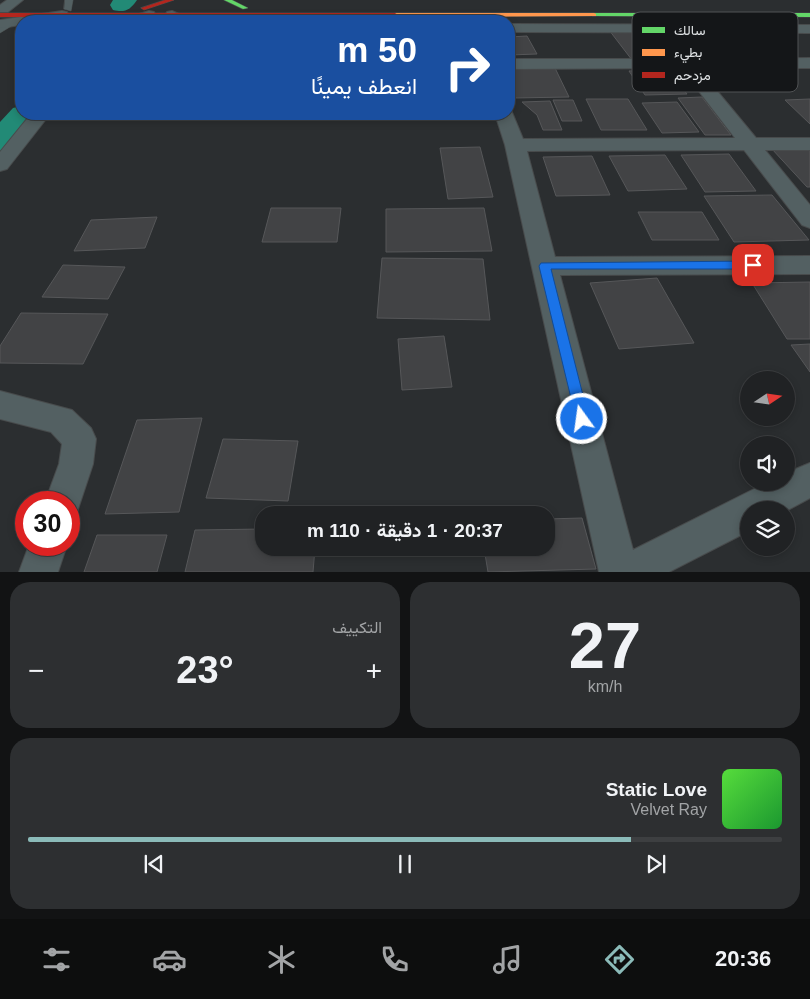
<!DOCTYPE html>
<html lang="ar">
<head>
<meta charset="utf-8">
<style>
  :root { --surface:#202224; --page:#2d2f31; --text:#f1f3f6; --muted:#a2a4a6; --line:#3d3f41; --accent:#8bbbb9 }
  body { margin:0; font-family:Arial,Vazirmatn,sans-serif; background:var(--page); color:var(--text); direction:rtl; height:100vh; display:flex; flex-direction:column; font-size:19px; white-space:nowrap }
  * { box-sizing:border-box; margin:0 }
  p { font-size:16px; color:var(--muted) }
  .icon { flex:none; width:28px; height:28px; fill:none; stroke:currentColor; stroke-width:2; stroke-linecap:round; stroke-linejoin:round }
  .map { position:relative; height:572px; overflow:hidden; direction:ltr }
  .side { display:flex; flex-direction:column; gap:10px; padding:10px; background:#121314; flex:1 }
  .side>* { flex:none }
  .banner { position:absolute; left:15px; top:15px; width:500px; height:105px; border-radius:20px; box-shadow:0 2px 8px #0003,0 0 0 1px var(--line); direction:rtl; background:#1a4fa0; color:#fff; overflow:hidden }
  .needle { width:32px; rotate:77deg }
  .controls { position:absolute; left:740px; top:371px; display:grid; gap:10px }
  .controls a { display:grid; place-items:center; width:55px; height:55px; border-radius:50%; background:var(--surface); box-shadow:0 2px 8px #0003,0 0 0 1px var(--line); font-size:25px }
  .speed { position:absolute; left:15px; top:491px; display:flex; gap:10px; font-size:25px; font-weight:700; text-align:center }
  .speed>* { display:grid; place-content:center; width:65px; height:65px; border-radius:50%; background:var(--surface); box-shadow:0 2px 8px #0003,0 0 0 1px var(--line); line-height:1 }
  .speed .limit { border:8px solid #d22; background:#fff; color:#111 }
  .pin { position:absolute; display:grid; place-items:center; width:42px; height:42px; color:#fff; margin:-21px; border-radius:10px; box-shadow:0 2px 8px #0006 }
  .me { position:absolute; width:55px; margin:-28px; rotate:346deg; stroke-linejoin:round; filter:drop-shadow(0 0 4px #0008) }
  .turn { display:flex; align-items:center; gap:18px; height:105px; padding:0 15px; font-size:22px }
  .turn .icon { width:65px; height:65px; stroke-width:2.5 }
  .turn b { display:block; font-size:35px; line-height:42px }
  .big { font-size:38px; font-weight:700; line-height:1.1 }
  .side .widget { flex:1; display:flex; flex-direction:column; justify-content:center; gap:8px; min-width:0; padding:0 18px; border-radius:20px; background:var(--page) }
  .side .dial { align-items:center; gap:0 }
  .dial b { font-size:65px; line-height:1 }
  .song { display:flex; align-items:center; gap:15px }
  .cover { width:60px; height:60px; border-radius:8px; background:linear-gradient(135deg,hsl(110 70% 55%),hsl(130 70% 35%)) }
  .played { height:5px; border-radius:2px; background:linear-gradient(90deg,var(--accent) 80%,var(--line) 80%) }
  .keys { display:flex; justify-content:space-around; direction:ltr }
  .heat { display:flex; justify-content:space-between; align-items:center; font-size:28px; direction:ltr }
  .side .tiles { flex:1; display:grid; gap:10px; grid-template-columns:1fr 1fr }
  .widget:last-child { grid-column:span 2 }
  .trip { position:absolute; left:255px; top:506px; width:300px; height:50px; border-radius:20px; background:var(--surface); box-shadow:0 2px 8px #0003,0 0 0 1px var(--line); font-weight:700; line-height:50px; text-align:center; direction:rtl }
  .menu { display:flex; height:80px; justify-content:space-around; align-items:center; background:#0d0e0e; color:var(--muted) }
  .menu .icon { width:35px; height:35px }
  .menu .on { color:var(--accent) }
  .menu b { font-size:22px; color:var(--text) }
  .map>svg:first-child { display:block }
</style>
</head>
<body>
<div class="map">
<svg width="810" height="572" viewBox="0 0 810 572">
  <rect width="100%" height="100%" fill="#2b2e30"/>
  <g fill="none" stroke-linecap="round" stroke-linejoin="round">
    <g fill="#228a76" fill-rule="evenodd">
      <path d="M113,0h24c-7,10 -12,13 -24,10l-3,-5z"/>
      <polygon points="21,106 21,114 39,114 11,148 0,151 0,122 13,108"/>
    </g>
  </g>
  <g fill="#424345" stroke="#565759">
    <polygon points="609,30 649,30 674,60 632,60"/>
    <polygon points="527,36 537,54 509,55 509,37"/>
    <polygon points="555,68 569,97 513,98 509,87 509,69"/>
    <polygon points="668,70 687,94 645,95 629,71"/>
    <polygon points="702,97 731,135 705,135 678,98"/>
    <polygon points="586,99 628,99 647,130 601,130"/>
    <polygon points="810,99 810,124 785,100"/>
    <polygon points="553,100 573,100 582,121 562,121"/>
    <polygon points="550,101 562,130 543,130 537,115 522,102"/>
    <polygon points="677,102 699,132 662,133 642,103"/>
    <polygon points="480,147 493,197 448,199 440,148"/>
    <polygon points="810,147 810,187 807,187 771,148"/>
    <polygon points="729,154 756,191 705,192 681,155"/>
    <polygon points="665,155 687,189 628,191 609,156"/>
    <polygon points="592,156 610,195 556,196 543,157"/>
    <polygon points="772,195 809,240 734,242 704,196"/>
    <polygon points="271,208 341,208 337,242 262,242"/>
    <polygon points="484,208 492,251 386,252 386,209"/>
    <polygon points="638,212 702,212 719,240 652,240"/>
    <polygon points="157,217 145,248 74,251 91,220"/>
    <polygon points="382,258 483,259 490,320 377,318"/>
    <polygon points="63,265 125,267 108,299 42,297"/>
    <polygon points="657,278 694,343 619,349 590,283"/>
    <polygon points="810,282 810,339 787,339 752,283"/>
    <polygon points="21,313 108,314 83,364 0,363 0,346"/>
    <polygon points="444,336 452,387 402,390 398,339"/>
    <polygon points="810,344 810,372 791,345"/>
    <polygon points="202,418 179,512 105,514 137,420"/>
    <polygon points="223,439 298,441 288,501 206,498"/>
    <polygon points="582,518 596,569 488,572 484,548 546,548 546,519"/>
    <polygon points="264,529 264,548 315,548 313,572 185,572 195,530"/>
    <polygon points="97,535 167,535 157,572 84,572"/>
  </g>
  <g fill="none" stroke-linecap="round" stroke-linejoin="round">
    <defs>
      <g id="lane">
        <polygon points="65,0 73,0 71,11 64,9"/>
        <polygon points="11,20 18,22 0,33 0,28"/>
      </g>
      <g id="street">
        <polygon points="7,0 23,0 8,12 0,12 0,5"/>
        <polygon points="62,11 67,12 69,15 67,18 48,21 21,21 21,25 0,28 0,20"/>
        <path d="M149,11l5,1 2,3c-7,9 -22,7 -32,6l2,-3z"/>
        <path d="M172,11l16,7 2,3c-9,1 -19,2 -25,-6l2,-3z"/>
        <polygon points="509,24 810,25 810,33 509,32"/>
        <polygon points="678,49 684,51 690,59 810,58 810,68 698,68 756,138 810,138 810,150 765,150 810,205 810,228 802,225 744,150 527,151 555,257 810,256 810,274 560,275 633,550 768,482 786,482 786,473 810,463 810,498 786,511 749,510 749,531 669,572 599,572 505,145 495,114 509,114 509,110 511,110 523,139 735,138 681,68 509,69 509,59 673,59 670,54 672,51"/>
        <polygon points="31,114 50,114 7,169 0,171 0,152"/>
        <polygon points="0,391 72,410 91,428 96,439 93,464 76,515 69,518 69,502 45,502 59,464 62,444 51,432 0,419"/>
        <polygon points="29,545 67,545 58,572 19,572"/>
      </g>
      <g id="fast">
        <polygon points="224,0 232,0 248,8 243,9"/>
        <polygon points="594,13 810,13 810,17 592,16 592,14"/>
      </g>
      <polygon id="slow" points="594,13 596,14 596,16 395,17 392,15 395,13"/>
      <g id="jam">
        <polygon points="165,0 174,0 144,10 141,8"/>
        <polygon points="0,13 395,13 398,15 395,17 0,17"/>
      </g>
    </defs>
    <use href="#lane" stroke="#484b4c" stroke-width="1"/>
    <use href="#street" stroke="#484b4c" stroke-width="2"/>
    <use href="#fast" stroke="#484b4c" stroke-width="1"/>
    <use href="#slow" stroke="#484b4c" stroke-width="1"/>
    <use href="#jam" stroke="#484b4c" stroke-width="1"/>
    <use href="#lane" fill="#536062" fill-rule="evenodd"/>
    <use href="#street" fill="#536062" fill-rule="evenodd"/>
    <use href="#fast" fill="#63d668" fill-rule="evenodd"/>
    <use href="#slow" fill="#ff974d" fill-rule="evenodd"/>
    <use href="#jam" fill="#b3261e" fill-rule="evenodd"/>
  </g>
  <polygon fill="#1a73e8" stroke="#114b97" points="753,261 759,265 753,269 551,269 589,419 587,423 582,425 577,423 539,266 541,263"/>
  <rect x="632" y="12" width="166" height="80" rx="8" fill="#141618" stroke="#515355" stroke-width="1"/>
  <rect x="642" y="27" width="23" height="6" fill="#63d668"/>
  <rect x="642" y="49" width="23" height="7" fill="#ff974d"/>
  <rect x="642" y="72" width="23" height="6" fill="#b3261e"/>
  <g font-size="14" fill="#dee1e3">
    <text x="674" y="35">سالك</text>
    <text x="674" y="57">بطيء</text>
    <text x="674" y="80">مزدحم</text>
  </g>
</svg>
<div class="controls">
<a><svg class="needle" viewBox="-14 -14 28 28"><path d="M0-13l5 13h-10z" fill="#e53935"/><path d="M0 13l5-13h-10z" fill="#a2a4a6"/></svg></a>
<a><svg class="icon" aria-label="sound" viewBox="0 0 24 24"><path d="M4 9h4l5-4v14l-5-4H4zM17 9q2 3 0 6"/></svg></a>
<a><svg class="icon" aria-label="layers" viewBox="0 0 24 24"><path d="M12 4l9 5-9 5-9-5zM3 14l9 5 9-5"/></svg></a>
</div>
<div class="speed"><div class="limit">30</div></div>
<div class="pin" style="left:753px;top:265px;background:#d93025"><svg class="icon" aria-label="arrive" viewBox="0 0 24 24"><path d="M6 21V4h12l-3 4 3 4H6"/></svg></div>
<svg class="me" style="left:582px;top:419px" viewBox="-20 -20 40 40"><circle r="17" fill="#1a73e8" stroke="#fff" stroke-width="3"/><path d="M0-11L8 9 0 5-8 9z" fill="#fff"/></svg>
<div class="trip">20:37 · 1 دقيقة · 110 m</div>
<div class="banner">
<div class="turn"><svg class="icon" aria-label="right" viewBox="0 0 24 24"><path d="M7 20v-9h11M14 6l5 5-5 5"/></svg><div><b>50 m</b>انعطف يمينًا</div></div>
</div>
</div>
<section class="side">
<div class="tiles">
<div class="widget dial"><b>27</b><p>km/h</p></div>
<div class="widget"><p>التكييف</p>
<div class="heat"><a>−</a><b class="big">23°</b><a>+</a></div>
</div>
<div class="widget">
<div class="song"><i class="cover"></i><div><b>Static Love</b><p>Velvet Ray</p></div></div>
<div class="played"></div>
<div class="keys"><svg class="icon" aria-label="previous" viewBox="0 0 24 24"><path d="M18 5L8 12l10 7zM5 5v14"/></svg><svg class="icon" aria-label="pause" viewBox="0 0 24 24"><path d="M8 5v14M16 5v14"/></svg><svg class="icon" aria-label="next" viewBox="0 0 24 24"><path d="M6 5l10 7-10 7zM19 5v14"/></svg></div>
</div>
</div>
</section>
<nav class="menu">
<b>20:36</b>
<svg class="icon on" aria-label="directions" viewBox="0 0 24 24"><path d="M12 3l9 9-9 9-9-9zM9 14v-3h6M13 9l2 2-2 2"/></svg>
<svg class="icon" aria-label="music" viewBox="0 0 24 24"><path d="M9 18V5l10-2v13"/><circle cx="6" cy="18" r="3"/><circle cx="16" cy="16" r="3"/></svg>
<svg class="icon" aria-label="phone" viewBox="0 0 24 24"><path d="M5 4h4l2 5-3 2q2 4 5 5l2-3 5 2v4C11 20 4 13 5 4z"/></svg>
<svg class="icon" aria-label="climate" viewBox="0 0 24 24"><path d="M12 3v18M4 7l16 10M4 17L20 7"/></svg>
<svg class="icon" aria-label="car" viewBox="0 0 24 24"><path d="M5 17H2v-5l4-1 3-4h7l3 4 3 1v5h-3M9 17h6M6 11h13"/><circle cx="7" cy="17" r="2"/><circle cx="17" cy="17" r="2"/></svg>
<svg class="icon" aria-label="filters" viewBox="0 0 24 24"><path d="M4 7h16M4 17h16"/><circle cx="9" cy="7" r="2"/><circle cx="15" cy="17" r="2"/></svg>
</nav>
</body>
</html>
